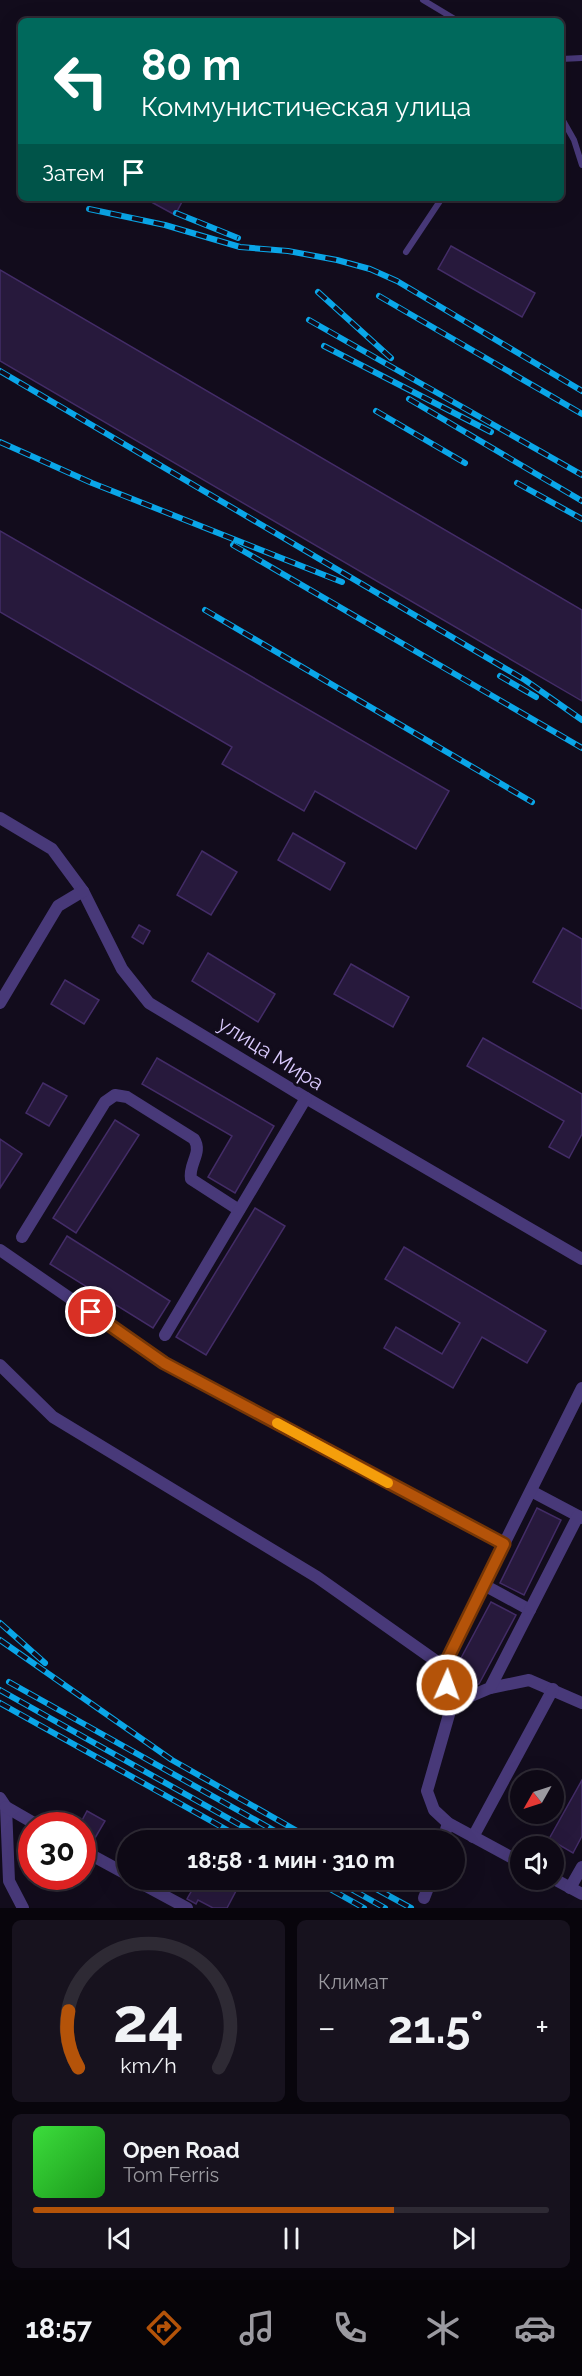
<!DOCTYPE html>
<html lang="ru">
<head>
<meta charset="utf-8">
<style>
  :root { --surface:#0e0915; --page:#17121e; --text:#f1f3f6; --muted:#9b9aa0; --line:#2e2a34; --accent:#b45309 }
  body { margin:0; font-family:Raleway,sans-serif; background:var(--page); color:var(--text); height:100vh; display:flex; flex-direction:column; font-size:22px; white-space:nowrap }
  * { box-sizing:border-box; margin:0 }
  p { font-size:20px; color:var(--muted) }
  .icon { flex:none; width:33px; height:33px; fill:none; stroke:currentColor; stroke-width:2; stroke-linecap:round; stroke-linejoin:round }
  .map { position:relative; height:1908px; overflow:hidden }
  .sheet { display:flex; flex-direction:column; gap:12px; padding:12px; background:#08050c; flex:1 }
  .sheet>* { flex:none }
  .guide { position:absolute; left:18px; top:18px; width:546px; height:183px; border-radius:9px; box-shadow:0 6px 24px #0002,0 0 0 2px var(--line); background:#00695c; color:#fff; overflow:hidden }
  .needle { width:39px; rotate:231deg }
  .buttons { position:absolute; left:510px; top:1770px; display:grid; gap:12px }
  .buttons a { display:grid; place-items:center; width:54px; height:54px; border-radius:50%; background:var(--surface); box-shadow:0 6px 24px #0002,0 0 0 2px var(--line); font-size:30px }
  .speed { position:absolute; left:18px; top:1812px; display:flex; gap:12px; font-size:30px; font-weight:700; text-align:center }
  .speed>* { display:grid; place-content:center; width:78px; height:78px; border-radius:50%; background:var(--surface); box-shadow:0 6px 24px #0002,0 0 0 2px var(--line); line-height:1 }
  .speed .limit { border:9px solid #d22; background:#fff; color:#111 }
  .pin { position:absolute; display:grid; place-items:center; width:51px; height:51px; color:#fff; margin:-26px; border:3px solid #fff; border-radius:50%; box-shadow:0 2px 6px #0007 }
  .me { position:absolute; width:66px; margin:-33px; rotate:2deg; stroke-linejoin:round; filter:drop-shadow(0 0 4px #0008) }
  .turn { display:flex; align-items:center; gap:21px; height:126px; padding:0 24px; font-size:27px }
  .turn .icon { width:78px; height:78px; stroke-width:2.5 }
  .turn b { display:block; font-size:42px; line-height:51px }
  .then { display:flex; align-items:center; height:57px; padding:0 24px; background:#0003; gap:12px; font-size:22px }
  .big { font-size:45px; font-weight:700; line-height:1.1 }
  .sheet .widget { flex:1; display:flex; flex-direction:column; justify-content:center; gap:9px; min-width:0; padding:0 21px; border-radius:9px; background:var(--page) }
  .sheet .dial { align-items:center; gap:0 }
  .dial svg { height:156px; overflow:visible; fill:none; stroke:var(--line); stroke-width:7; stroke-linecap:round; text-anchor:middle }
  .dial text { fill:var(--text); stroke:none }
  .song { display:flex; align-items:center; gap:18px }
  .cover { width:72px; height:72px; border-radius:9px; background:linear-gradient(135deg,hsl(120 70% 55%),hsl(120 70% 35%)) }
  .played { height:6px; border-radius:3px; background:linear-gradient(90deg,var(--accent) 70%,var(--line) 70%) }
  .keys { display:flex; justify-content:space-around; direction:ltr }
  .heat { display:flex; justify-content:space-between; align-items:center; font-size:33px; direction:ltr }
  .sheet .tiles { flex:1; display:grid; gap:12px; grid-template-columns:1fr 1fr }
  .widget:last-child { grid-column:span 2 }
  .trip { position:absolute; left:117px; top:1830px; width:348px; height:60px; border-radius:30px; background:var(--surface); box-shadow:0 6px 24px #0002,0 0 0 2px var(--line); font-weight:700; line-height:60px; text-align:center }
  .menu { display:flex; height:96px; justify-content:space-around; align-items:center; background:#060408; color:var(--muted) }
  .menu .icon { width:42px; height:42px }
  .menu .active { color:var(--accent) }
  .menu b { font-size:27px; color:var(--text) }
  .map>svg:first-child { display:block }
</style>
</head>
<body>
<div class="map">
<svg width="582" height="1908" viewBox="0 0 582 1908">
  <rect width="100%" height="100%" fill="#120c1c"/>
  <g fill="#27193c" stroke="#432c67" stroke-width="1.5">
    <polygon points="144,198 184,198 175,215"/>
    <polygon points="451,246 535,293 522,317 438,269"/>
    <polygon points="0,270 582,610 582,701 0,361"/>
    <polygon points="0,531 449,791 416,849 315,791 304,811 222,764 232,747 0,612"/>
    <polygon points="293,833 345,863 330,890 278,860"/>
    <polygon points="202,851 237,872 211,915 177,895"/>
    <polygon points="139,925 150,931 143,944 132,937"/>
    <polygon points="563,928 582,939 582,1009 533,982"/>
    <polygon points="208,953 275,994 258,1022 192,981"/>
    <polygon points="351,964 409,997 393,1027 334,994"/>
    <polygon points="65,980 99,1000 84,1024 51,1004"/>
    <polygon points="483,1038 582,1094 582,1134 569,1158 549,1147 564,1121 467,1066"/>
    <polygon points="157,1058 274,1126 235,1193 208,1177 232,1136 142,1084"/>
    <polygon points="43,1083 67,1096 49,1126 26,1113"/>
    <polygon points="115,1120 139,1135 76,1233 53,1218"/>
    <polygon points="0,1139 22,1154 0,1188"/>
    <polygon points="255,1208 285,1226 206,1355 176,1337"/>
    <polygon points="67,1236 170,1301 153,1328 50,1264"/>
    <polygon points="404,1247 546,1331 527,1363 482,1337 453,1388 384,1348 396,1327 442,1354 460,1323 385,1279"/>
    <polygon points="537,1508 561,1520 524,1595 500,1583"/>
    <polygon points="491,1602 516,1615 479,1684 473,1686 454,1676 453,1673"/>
    <polygon points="582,1780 582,1836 573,1853 549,1839"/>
    <polygon points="87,1811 105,1821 95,1838 82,1830 82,1826 79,1826"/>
    <polygon points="174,1880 220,1880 237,1889 227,1908 213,1908 198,1900 196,1904 187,1899 192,1890"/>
  </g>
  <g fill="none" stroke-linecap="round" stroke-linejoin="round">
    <g stroke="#483979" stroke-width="6">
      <polyline points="423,0 458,21"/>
      <polyline points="561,59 582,58"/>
      <polyline points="561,117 574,140 582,165"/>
      <polyline points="406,252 442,198"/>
    </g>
    <g stroke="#483979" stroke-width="12">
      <polyline points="0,818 52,849 83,891 122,969 149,1003 306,1098 582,1259"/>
      <polyline points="0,1003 58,906 83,891"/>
      <path d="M22,1237l83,-135 10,-7 12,2 67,42c9,14 -6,25 -3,40l48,31"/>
      <polyline points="0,1250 164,1363 504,1544"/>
      <polyline points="165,1335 306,1098"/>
      <polyline points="0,1365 53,1417 317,1577 443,1666"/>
      <polyline points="531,1491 582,1518"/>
      <polyline points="484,1585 530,1610"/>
      <polyline points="490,1688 529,1680 582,1703"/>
      <polyline points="452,1704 490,1688 578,1516"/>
      <polyline points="0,1798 6,1807 9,1881 23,1908"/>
      <polyline points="6,1807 39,1826"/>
      <polyline points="473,1837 553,1689"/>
      <polyline points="443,1840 448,1823"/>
      <polyline points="82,1850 128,1875"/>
      <polyline points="520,1862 448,1823 434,1810 427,1791 452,1704 443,1666 582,1388"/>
      <polyline points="554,1879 582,1894"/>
      <polyline points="135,1880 187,1908"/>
      <polyline points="570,1888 582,1867"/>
      <polyline points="424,1898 431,1880"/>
    </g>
    <defs>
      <g id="rail">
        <polyline points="89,209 165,225 240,247 288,251 337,260 370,269 397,281 582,391"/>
        <polyline points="176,213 238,238"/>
        <polyline points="318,292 391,358"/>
        <polyline points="379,296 582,414"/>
        <polyline points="309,320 582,475"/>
        <polyline points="324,346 491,432"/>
        <polyline points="0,371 525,680 582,720"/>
        <polyline points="409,399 582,501"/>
        <polyline points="376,411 465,463"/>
        <polyline points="0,442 92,483 342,582"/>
        <polyline points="517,483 582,519"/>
        <polyline points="233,545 582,748"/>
        <polyline points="205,610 532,802"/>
        <polyline points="500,676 536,697"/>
        <polyline points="0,1623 45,1663"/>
        <polyline points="0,1640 172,1760 313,1840"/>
        <polyline points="9,1682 291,1840"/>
        <polyline points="0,1690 267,1840"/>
        <polyline points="0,1703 245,1840"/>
        <polyline points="314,1880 364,1908"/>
        <polyline points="335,1880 385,1908"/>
        <polyline points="360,1880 411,1908"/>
      </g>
    </defs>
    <use href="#rail" stroke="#0aa6e8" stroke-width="6"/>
    <use href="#rail" stroke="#120c1c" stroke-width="4" stroke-dasharray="11" stroke-linecap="butt"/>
  </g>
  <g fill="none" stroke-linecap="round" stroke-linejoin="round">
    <defs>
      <polyline id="route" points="91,1312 164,1363 504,1544 444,1666 447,1685"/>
    </defs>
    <use href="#route" stroke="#753606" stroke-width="15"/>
    <use href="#route" stroke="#b45309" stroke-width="10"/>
    <polyline stroke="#f59e0b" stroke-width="10" points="277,1423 388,1483"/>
  </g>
  <g text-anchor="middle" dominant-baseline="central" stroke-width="6" stroke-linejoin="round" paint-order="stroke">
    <g font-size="21" fill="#d9c9fd" stroke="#120c1c">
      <text transform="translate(271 1053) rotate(32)">улица Мира</text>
    </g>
  </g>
</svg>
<div class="buttons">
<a><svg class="needle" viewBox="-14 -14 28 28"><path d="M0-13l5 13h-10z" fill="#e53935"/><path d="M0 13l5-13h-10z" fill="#9b9aa0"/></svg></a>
<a><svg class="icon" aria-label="sound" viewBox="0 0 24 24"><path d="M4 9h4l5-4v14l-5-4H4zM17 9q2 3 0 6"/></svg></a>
</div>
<div class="speed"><div class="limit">30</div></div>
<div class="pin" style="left:91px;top:1312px;background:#d93025"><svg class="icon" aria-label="arrive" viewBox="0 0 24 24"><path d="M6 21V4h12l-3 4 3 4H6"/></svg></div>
<svg class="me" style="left:447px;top:1685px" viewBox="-20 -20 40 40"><circle r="17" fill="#b45309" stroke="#fff" stroke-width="3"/><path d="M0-11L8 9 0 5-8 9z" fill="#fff"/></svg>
<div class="trip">18:58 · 1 мин · 310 m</div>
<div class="guide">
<div class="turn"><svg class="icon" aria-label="left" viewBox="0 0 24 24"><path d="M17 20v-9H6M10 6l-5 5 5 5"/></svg><div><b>80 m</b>Коммунистическая улица</div></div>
<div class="then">Затем<svg class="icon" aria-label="arrive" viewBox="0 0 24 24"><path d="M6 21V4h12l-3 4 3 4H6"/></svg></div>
</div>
</div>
<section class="sheet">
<div class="tiles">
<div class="widget dial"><svg viewBox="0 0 100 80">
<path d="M14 69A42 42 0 1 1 86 69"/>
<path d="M14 69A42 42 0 0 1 9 40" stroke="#b45309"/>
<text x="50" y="56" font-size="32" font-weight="700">24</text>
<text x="50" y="72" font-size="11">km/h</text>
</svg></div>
<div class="widget"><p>Климат</p>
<div class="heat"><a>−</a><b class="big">21.5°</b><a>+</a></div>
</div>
<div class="widget">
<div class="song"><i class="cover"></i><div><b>Open Road</b><p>Tom Ferris</p></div></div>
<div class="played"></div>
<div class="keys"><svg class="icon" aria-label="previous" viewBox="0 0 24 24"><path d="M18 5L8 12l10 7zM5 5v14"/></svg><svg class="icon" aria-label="pause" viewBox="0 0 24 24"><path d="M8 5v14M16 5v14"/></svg><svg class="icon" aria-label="next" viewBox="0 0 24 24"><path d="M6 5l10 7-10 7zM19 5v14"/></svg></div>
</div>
</div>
</section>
<nav class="menu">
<b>18:57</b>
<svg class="icon active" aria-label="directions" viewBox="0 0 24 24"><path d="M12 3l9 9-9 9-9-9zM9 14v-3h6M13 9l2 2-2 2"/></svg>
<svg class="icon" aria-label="music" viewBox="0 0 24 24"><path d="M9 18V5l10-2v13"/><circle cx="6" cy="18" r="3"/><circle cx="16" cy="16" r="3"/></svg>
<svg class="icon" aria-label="phone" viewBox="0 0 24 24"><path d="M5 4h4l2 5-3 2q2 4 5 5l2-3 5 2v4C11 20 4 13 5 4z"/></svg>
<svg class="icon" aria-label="climate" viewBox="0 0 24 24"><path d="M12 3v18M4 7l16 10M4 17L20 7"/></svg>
<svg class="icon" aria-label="car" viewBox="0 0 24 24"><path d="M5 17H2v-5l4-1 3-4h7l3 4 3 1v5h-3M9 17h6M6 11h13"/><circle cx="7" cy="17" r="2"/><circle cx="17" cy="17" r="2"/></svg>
</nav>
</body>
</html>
